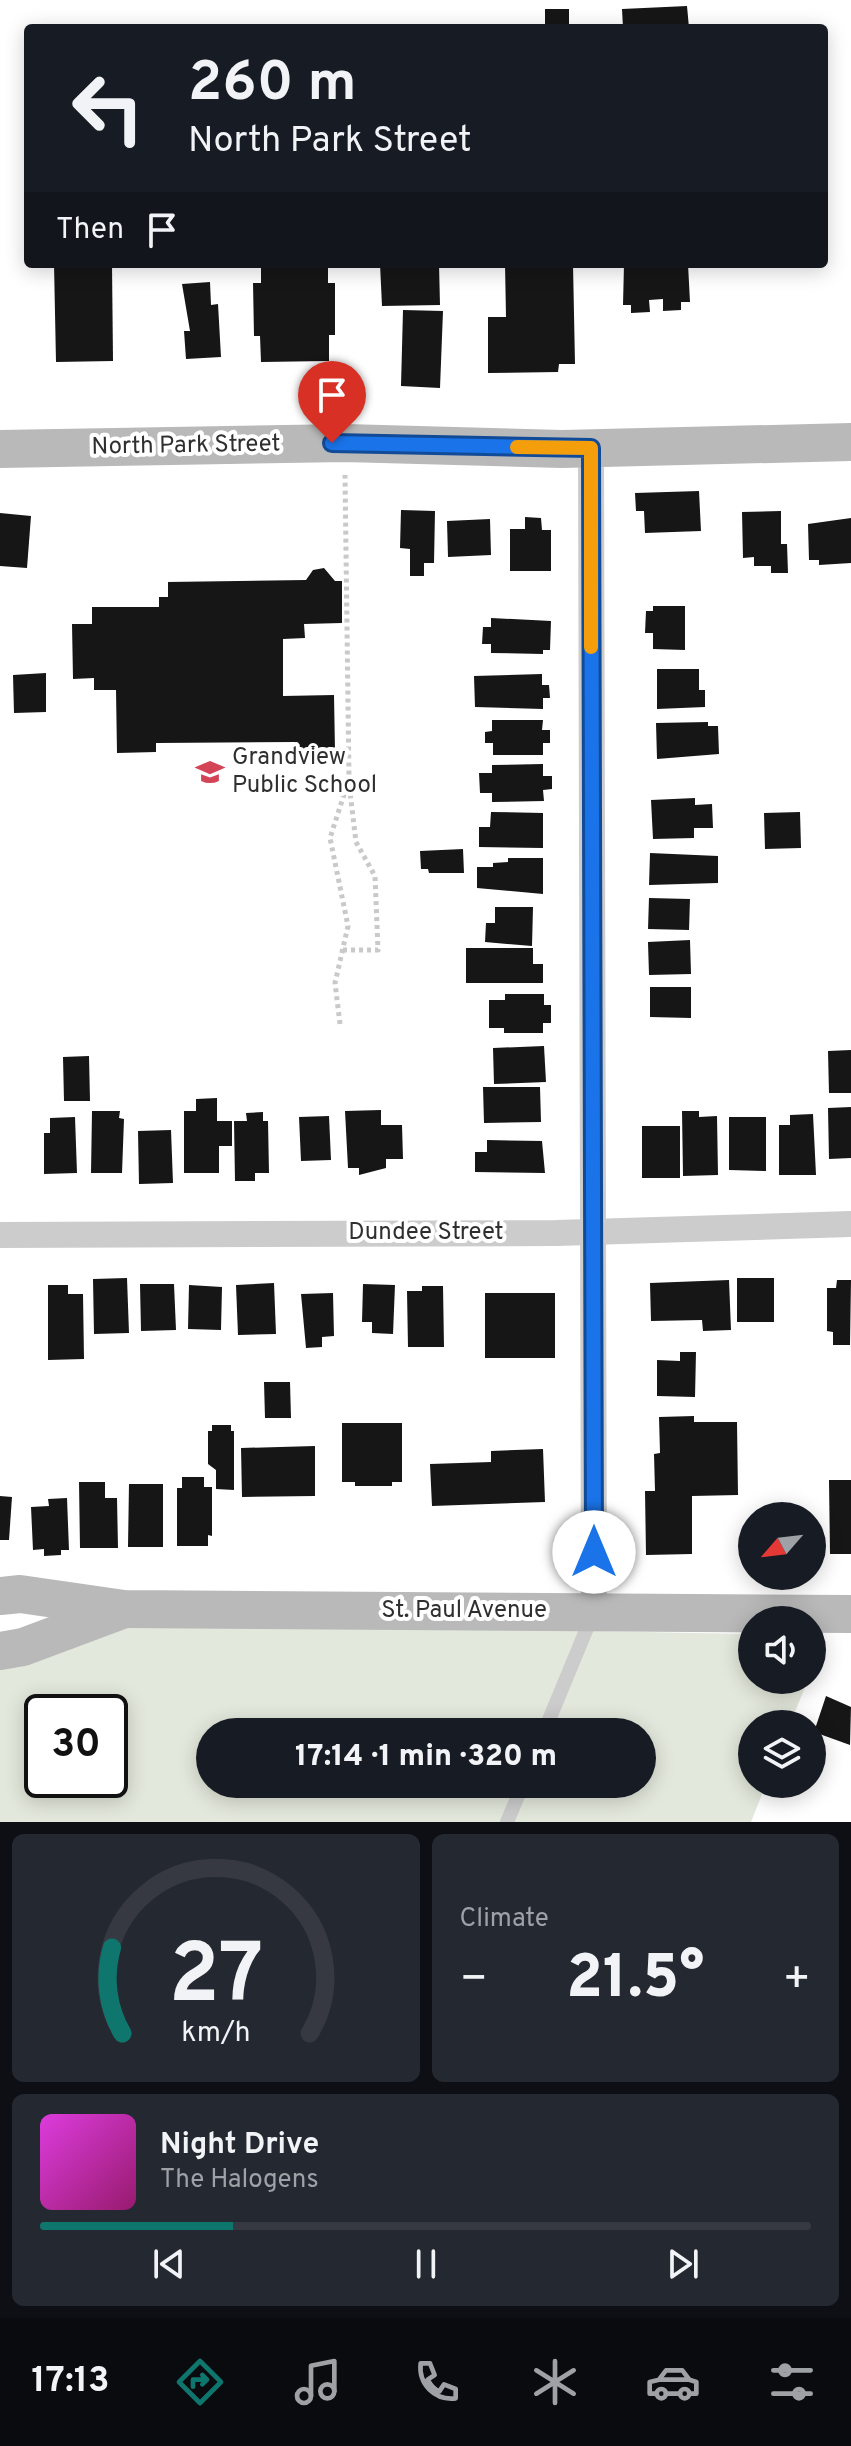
<!DOCTYPE html>
<html lang="en">
<head>
<meta charset="utf-8">
<style>
  :root { --surface:#171b24; --page:#242831; --text:#f1f3f6; --muted:#9ea1a6; --line:#363941; --accent:#0f766e }
  body { margin:0; font-family:Overpass,sans-serif; background:var(--page); color:var(--text); height:100vh; display:flex; flex-direction:column; font-size:30px; white-space:nowrap }
  * { box-sizing:border-box; margin:0 }
  p { font-size:26px; color:var(--muted) }
  .icon { flex:none; width:44px; height:44px; fill:none; stroke:currentColor; stroke-width:2; stroke-linecap:round; stroke-linejoin:round }
  .map { position:relative; height:1822px; overflow:hidden }
  .drawer { display:flex; flex-direction:column; gap:12px; padding:12px; background:#0d0f14; flex:1 }
  .drawer>* { flex:none }
  .banner { position:absolute; left:24px; top:24px; width:804px; height:244px; border-radius:8px; box-shadow:0 4px 20px #0003; background:#171b24; color:var(--text); overflow:hidden }
  .needle { width:52px; rotate:242deg }
  .controls { position:absolute; left:738px; top:1502px; display:grid; gap:16px }
  .controls a { display:grid; place-items:center; width:88px; height:88px; border-radius:50%; background:var(--surface); box-shadow:0 4px 20px #0003; font-size:40px }
  .speed { position:absolute; left:24px; top:1694px; display:flex; gap:16px; font-size:40px; font-weight:700; text-align:center }
  .speed>* { display:grid; place-content:center; width:104px; height:104px; border-radius:50%; background:var(--surface); box-shadow:0 4px 20px #0003; line-height:1 }
  .speed .limit { border:4px solid #111; border-radius:12px; background:#fff; color:#111 }
  .pin { position:absolute; display:grid; place-items:center; width:68px; height:68px; color:#fff; margin:-82px -34px; border-radius:50% 50% 50% 0; rotate:-45deg; box-shadow:0 0 8px #0007 }
  .pin .icon { rotate:45deg }
  .me { position:absolute; width:88px; margin:-44px; rotate:0deg; stroke-linejoin:round; filter:drop-shadow(0 0 6px #0008) }
  .turn { display:flex; align-items:center; gap:28px; height:168px; padding:0 32px; font-size:36px }
  .turn .icon { width:104px; height:104px; stroke-width:2.5 }
  .turn b { display:block; font-size:56px; line-height:68px }
  .then { display:flex; align-items:center; height:76px; padding:0 32px; background:#0003; gap:16px; font-size:30px }
  .big { font-size:60px; font-weight:800; line-height:1.1 }
  .drawer .widget { flex:1; display:flex; flex-direction:column; justify-content:center; gap:12px; min-width:0; padding:0 28px; border-radius:12px; background:var(--page) }
  .drawer .dial { align-items:center; gap:0 }
  .dial svg { height:208px; overflow:visible; fill:none; stroke:var(--line); stroke-width:7; stroke-linecap:round; text-anchor:middle }
  .dial text { fill:var(--text); stroke:none }
  .song { display:flex; align-items:center; gap:24px }
  .cover { width:96px; height:96px; border-radius:12px; background:linear-gradient(135deg,hsl(300 70% 55%),hsl(320 70% 35%)) }
  .played { height:8px; border-radius:4px; background:linear-gradient(90deg,var(--accent) 25%,var(--line) 25%) }
  .keys { display:flex; justify-content:space-around; direction:ltr }
  .heat { display:flex; justify-content:space-between; align-items:center; font-size:44px; direction:ltr }
  .drawer .tiles { flex:1; display:grid; gap:12px; grid-template-columns:1fr 1fr }
  .widget:last-child { grid-column:span 2 }
  .trip { position:absolute; left:196px; top:1718px; width:460px; height:80px; border-radius:40px; background:var(--surface); box-shadow:0 4px 20px #0003; font-weight:800; line-height:80px; text-align:center }
  .menu { display:flex; height:128px; justify-content:space-around; align-items:center; background:#090b0e; color:var(--muted) }
  .menu .icon { width:56px; height:56px }
  .menu .active { color:var(--accent) }
  .menu b { font-size:36px; color:var(--text) }
  .map>svg:first-child { display:block }
</style>
</head>
<body>
<div class="map">
<svg width="851" height="1822" viewBox="0 0 851 1822">
  <rect width="100%" height="100%" fill="#fff"/>
  <path fill="#e3e8dc" fill-rule="evenodd" d="M140,1623l612,11v46h56l-18,44h-38v60h14l-15,38h-751v-169zM42,1712h68v68h-68zM210,1732h432v52h-432z"/>
  <g fill="#161616">
    <polygon points="687,6 689,28 623,28 622,9"/>
    <rect x="545" y="9" width="24" height="19"/>
    <polygon points="54,264 112,264 113,361 56,362"/>
    <polygon points="261,264 328,264 328,283 335,283 335,335 329,335 329,361 261,362 260,336 254,336 253,283 261,283"/>
    <polygon points="380,264 439,264 440,305 382,306"/>
    <polygon points="505,264 573,264 575,364 559,364 558,372 488,373 488,317 506,317"/>
    <polygon points="624,264 688,264 690,302 681,302 681,310 663,311 663,299 649,300 650,312 631,313 631,305 623,305"/>
    <polygon points="210,282 211,305 218,304 221,357 186,359 184,331 190,331 182,284"/>
    <polygon points="403,310 443,311 440,388 401,386"/>
    <polygon points="699,491 701,531 645,533 644,511 636,511 635,493"/>
    <polygon points="401,510 435,511 434,563 424,563 424,576 410,576 410,549 400,548"/>
    <polygon points="781,511 781,544 787,544 788,573 771,573 771,566 754,566 754,557 743,558 742,512"/>
    <polygon points="0,513 31,516 27,568 0,566"/>
    <polygon points="525,517 541,518 542,530 551,530 551,571 510,571 510,529 525,529"/>
    <polygon points="851,518 851,563 819,565 819,560 809,560 808,524"/>
    <polygon points="490,519 491,555 448,557 447,521"/>
    <polygon points="324,568 335,581 342,581 342,623 304,624 305,638 283,639 283,696 334,695 335,751 296,751 295,742 156,743 156,752 117,753 116,690 94,690 94,678 73,679 72,624 92,624 92,607 159,607 159,597 168,597 168,582 306,580 313,570"/>
    <polygon points="653,606 685,606 685,650 653,649 653,633 645,633 646,611 653,611"/>
    <polygon points="491,618 551,621 550,650 543,650 543,654 491,653 491,644 482,644 483,627 491,627"/>
    <polygon points="657,669 699,669 699,690 705,690 705,707 657,709"/>
    <polygon points="46,673 46,712 14,713 13,675"/>
    <polygon points="542,674 542,685 549,685 550,698 543,698 543,709 475,707 474,676"/>
    <polygon points="492,720 543,720 542,730 550,730 550,743 543,743 543,755 493,755 493,743 485,743 485,732 492,731"/>
    <polygon points="708,722 708,726 718,726 719,754 657,759 656,723"/>
    <polygon points="543,764 543,776 552,776 552,789 543,790 544,801 492,802 492,793 480,793 479,773 492,773 492,765"/>
    <polygon points="695,798 695,805 712,804 713,828 694,828 694,838 653,839 651,800"/>
    <polygon points="491,812 543,813 543,848 479,847 479,827 490,827"/>
    <polygon points="800,812 801,848 765,849 764,813"/>
    <polygon points="463,849 464,873 429,873 428,869 421,869 420,851"/>
    <polygon points="650,853 718,856 718,883 649,885"/>
    <polygon points="508,858 543,858 543,894 477,888 477,867 493,867 493,863 508,862"/>
    <polygon points="649,898 690,899 689,930 648,929"/>
    <polygon points="495,907 533,907 532,946 485,942 486,923 495,923"/>
    <polygon points="690,940 691,974 649,975 648,942"/>
    <polygon points="466,948 533,948 533,964 543,964 543,983 466,983"/>
    <polygon points="650,987 691,987 691,1018 650,1017"/>
    <polygon points="505,994 544,994 544,1005 551,1005 551,1023 543,1023 543,1033 504,1033 504,1028 489,1028 489,1000 505,1000"/>
    <polygon points="544,1046 546,1082 494,1084 493,1048"/>
    <polygon points="851,1050 851,1093 829,1093 828,1051"/>
    <polygon points="89,1056 90,1101 64,1101 63,1057"/>
    <polygon points="483,1087 540,1087 541,1122 484,1123"/>
    <polygon points="217,1098 217,1121 232,1121 232,1146 219,1146 219,1173 184,1173 184,1111 196,1111 196,1099"/>
    <polygon points="851,1107 851,1158 829,1159 828,1108"/>
    <polygon points="381,1110 381,1125 402,1125 403,1159 386,1159 386,1168 359,1175 359,1168 348,1168 345,1111"/>
    <polygon points="92,1111 120,1111 119,1118 124,1119 122,1173 91,1173"/>
    <polygon points="682,1111 699,1111 699,1117 717,1116 718,1175 683,1176"/>
    <polygon points="263,1112 263,1121 268,1121 269,1173 255,1173 255,1181 235,1181 234,1121 247,1121 246,1113"/>
    <polygon points="813,1114 816,1175 779,1175 779,1125 790,1125 790,1115"/>
    <polygon points="329,1116 331,1160 301,1161 299,1117"/>
    <polygon points="75,1117 77,1173 44,1174 44,1133 50,1133 50,1118"/>
    <polygon points="729,1117 766,1117 766,1171 729,1170"/>
    <rect x="642" y="1126" width="38" height="52"/>
    <polygon points="171,1130 173,1183 139,1184 138,1131"/>
    <polygon points="487,1140 542,1141 545,1173 475,1172 475,1152 487,1152"/>
    <polygon points="127,1278 129,1333 94,1334 93,1279"/>
    <rect x="737" y="1278" width="37" height="44"/>
    <polygon points="729,1280 731,1330 703,1331 702,1320 651,1321 650,1283"/>
    <polygon points="837,1280 851,1280 850,1345 833,1345 833,1332 827,1331 827,1288 836,1288"/>
    <polygon points="274,1283 276,1334 238,1335 236,1285"/>
    <polygon points="140,1284 174,1284 176,1330 141,1331"/>
    <polygon points="363,1284 395,1285 393,1334 372,1333 372,1322 362,1322"/>
    <polygon points="48,1285 68,1285 68,1294 83,1294 84,1359 48,1360"/>
    <polygon points="189,1285 222,1287 221,1330 188,1329"/>
    <polygon points="422,1286 443,1286 444,1347 408,1347 407,1291 422,1291"/>
    <polygon points="333,1293 334,1336 322,1337 322,1347 306,1348 301,1294"/>
    <rect x="485" y="1293" width="70" height="65"/>
    <polygon points="680,1352 696,1352 695,1397 657,1396 657,1360 680,1361"/>
    <polygon points="264,1382 290,1382 291,1418 265,1418"/>
    <polygon points="694,1416 694,1422 737,1422 738,1495 692,1496 692,1554 646,1555 645,1491 655,1491 654,1454 660,1453 659,1417"/>
    <polygon points="342,1423 402,1423 402,1482 392,1482 392,1486 355,1486 355,1482 342,1482"/>
    <polygon points="212,1425 231,1425 231,1431 234,1431 234,1490 216,1489 216,1470 208,1464 208,1431 212,1431"/>
    <polygon points="315,1446 315,1496 242,1497 241,1448"/>
    <polygon points="543,1449 545,1502 432,1506 430,1464 491,1462 491,1451"/>
    <polygon points="182,1477 204,1477 204,1487 212,1487 212,1536 208,1535 208,1546 177,1546 177,1488 182,1488"/>
    <polygon points="829,1480 851,1480 851,1554 830,1554"/>
    <polygon points="79,1482 105,1482 105,1498 117,1498 118,1548 80,1548"/>
    <polygon points="129,1484 163,1484 163,1547 128,1547"/>
    <polygon points="0,1496 12,1497 9,1540 0,1540"/>
    <polygon points="67,1498 69,1550 61,1550 61,1555 44,1556 44,1549 33,1550 31,1507 49,1506 48,1499"/>
    <polygon points="826,1696 851,1707 850,1745 814,1732"/>
  </g>
  <g fill="none" stroke-linecap="round" stroke-linejoin="round">
    <g stroke="#c9c9c9" stroke-width="5" stroke-dasharray="4 4" stroke-linecap="butt">
      <polyline points="343,950 378,950 375,876 356,842 349,784"/>
      <polyline points="340,1024 335,983 348,926 330,838 349,779 345,475"/>
    </g>
    <g stroke="#ccc" stroke-width="14">
      <polyline points="544,1732 592,1616"/>
      <polyline points="507,1822 523,1784"/>
    </g>
    <g stroke="#ccc" stroke-width="26">
      <polyline points="591,448 594,1612"/>
      <polyline points="0,1235 556,1233 851,1224"/>
    </g>
    <g stroke="#b9b9b9" stroke-width="38">
      <polyline points="0,449 345,443 562,449 851,442"/>
      <polyline points="0,1596 20,1594 124,1609 851,1614"/>
      <polyline points="0,1651 23,1647 122,1610"/>
    </g>
  </g>
  <g fill="none" stroke-linecap="round" stroke-linejoin="round">
    <defs>
      <polyline id="route" points="332,443 591,448 594,1552"/>
    </defs>
    <use href="#route" stroke="#114b97" stroke-width="20"/>
    <use href="#route" stroke="#1a73e8" stroke-width="14"/>
    <polyline stroke="#f59e0b" stroke-width="14" points="517,447 591,448 591,647"/>
  </g>
  <defs>
    <symbol id="school-bare" viewBox="-9 -9 18 18"><path d="M0-5L7-2L0 1L-7-2ZM-4 1L0 2.5L4 1V4Q0 6-4 4Z" fill="#d44457" stroke="#fff" stroke-width="2.5" paint-order="stroke"/></symbol>
  </defs>
  <g fill-rule="evenodd">
    <use href="#school-bare" x="190" y="752" width="40" height="40"/>
  </g>
  <g text-anchor="middle" dominant-baseline="central" stroke-width="8" stroke-linejoin="round" paint-order="stroke">
    <g font-size="24" fill="#2f2f2f" stroke="#fff">
      <text transform="translate(186 446) rotate(-1)">North Park Street</text>
      <text x="426" y="1233">Dundee Street</text>
      <text x="464" y="1611">St. Paul Avenue</text>
    </g>
    <g font-size="24" fill="#2f2f2f" stroke="#fff" text-anchor="start">
      <text x="232" y="758">Grandview<tspan x="232" dy="28">Public School</tspan></text>
    </g>
  </g>
</svg>
<div class="controls">
<a><svg class="needle" viewBox="-14 -14 28 28"><path d="M0-13l5 13h-10z" fill="#e53935"/><path d="M0 13l5-13h-10z" fill="#9ea1a6"/></svg></a>
<a><svg class="icon" aria-label="sound" viewBox="0 0 24 24"><path d="M4 9h4l5-4v14l-5-4H4zM17 9q2 3 0 6"/></svg></a>
<a><svg class="icon" aria-label="layers" viewBox="0 0 24 24"><path d="M12 4l9 5-9 5-9-5zM3 14l9 5 9-5"/></svg></a>
</div>
<div class="speed"><div class="limit">30</div></div>
<div class="pin" style="left:332px;top:443px;background:#d93025"><svg class="icon" aria-label="arrive" viewBox="0 0 24 24"><path d="M6 21V4h12l-3 4 3 4H6"/></svg></div>
<svg class="me" style="left:594px;top:1552px" viewBox="-20 -20 40 40"><circle r="19" fill="#fff"/><path d="M0-13L10 11 0 6-10 11z" fill="#1a73e8"/></svg>
<div class="trip">17:14 · 1 min · 320 m</div>
<div class="banner">
<div class="turn"><svg class="icon" aria-label="left" viewBox="0 0 24 24"><path d="M17 20v-9H6M10 6l-5 5 5 5"/></svg><div><b>260 m</b>North Park Street</div></div>
<div class="then">Then<svg class="icon" aria-label="arrive" viewBox="0 0 24 24"><path d="M6 21V4h12l-3 4 3 4H6"/></svg></div>
</div>
</div>
<section class="drawer">
<div class="tiles">
<div class="widget dial"><svg viewBox="0 0 100 80">
<path d="M14 69A42 42 0 1 1 86 69"/>
<path d="M14 69A42 42 0 0 1 10 36" stroke="#0f766e"/>
<text x="50" y="56" font-size="32" font-weight="700">27</text>
<text x="50" y="72" font-size="11">km/h</text>
</svg></div>
<div class="widget"><p>Climate</p>
<div class="heat"><a>−</a><b class="big">21.5°</b><a>+</a></div>
</div>
<div class="widget">
<div class="song"><i class="cover"></i><div><b>Night Drive</b><p>The Halogens</p></div></div>
<div class="played"></div>
<div class="keys"><svg class="icon" aria-label="previous" viewBox="0 0 24 24"><path d="M18 5L8 12l10 7zM5 5v14"/></svg><svg class="icon" aria-label="pause" viewBox="0 0 24 24"><path d="M8 5v14M16 5v14"/></svg><svg class="icon" aria-label="next" viewBox="0 0 24 24"><path d="M6 5l10 7-10 7zM19 5v14"/></svg></div>
</div>
</div>
</section>
<nav class="menu">
<b>17:13</b>
<svg class="icon active" aria-label="directions" viewBox="0 0 24 24"><path d="M12 3l9 9-9 9-9-9zM9 14v-3h6M13 9l2 2-2 2"/></svg>
<svg class="icon" aria-label="music" viewBox="0 0 24 24"><path d="M9 18V5l10-2v13"/><circle cx="6" cy="18" r="3"/><circle cx="16" cy="16" r="3"/></svg>
<svg class="icon" aria-label="phone" viewBox="0 0 24 24"><path d="M5 4h4l2 5-3 2q2 4 5 5l2-3 5 2v4C11 20 4 13 5 4z"/></svg>
<svg class="icon" aria-label="climate" viewBox="0 0 24 24"><path d="M12 3v18M4 7l16 10M4 17L20 7"/></svg>
<svg class="icon" aria-label="car" viewBox="0 0 24 24"><path d="M5 17H2v-5l4-1 3-4h7l3 4 3 1v5h-3M9 17h6M6 11h13"/><circle cx="7" cy="17" r="2"/><circle cx="17" cy="17" r="2"/></svg>
<svg class="icon" aria-label="filters" viewBox="0 0 24 24"><path d="M4 7h16M4 17h16"/><circle cx="9" cy="7" r="2"/><circle cx="15" cy="17" r="2"/></svg>
</nav>
</body>
</html>
